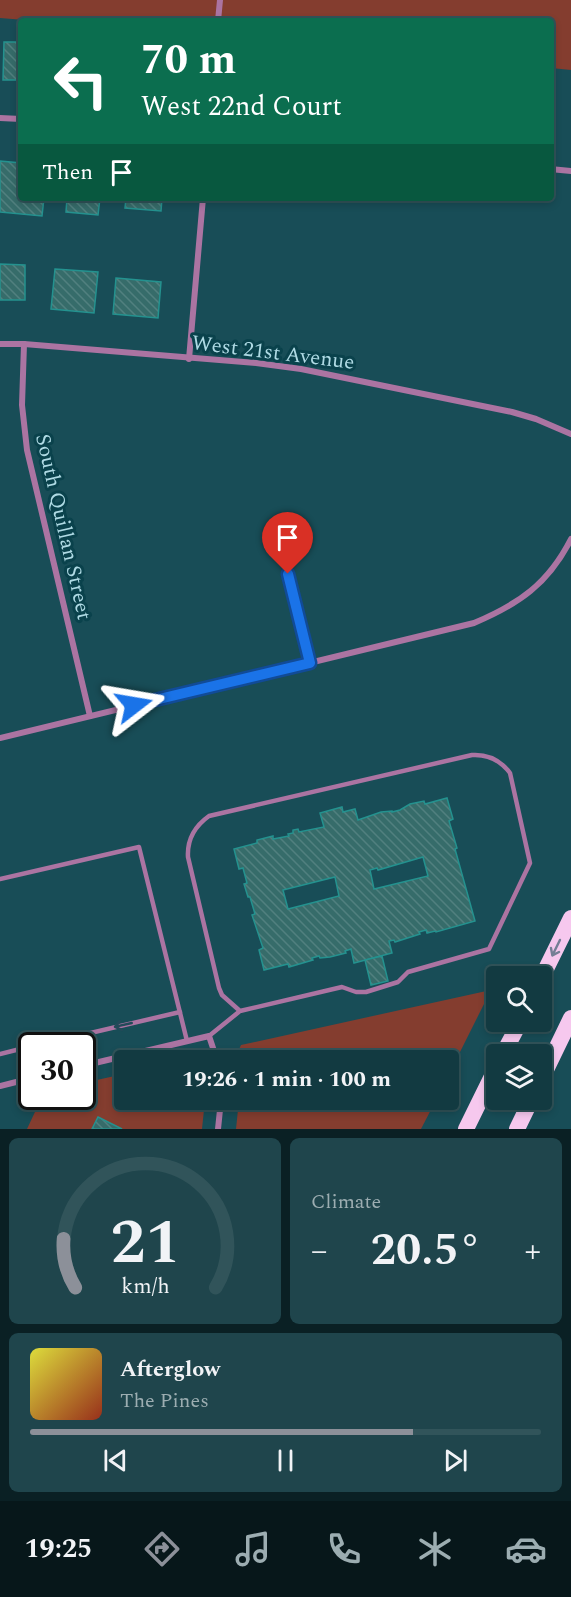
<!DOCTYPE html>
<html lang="en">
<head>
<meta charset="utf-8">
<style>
  :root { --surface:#123a41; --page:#1f454c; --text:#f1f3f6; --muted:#9cadb1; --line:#31545a; --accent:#8c9099 }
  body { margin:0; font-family:Spectral,serif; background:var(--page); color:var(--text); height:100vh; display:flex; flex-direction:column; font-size:22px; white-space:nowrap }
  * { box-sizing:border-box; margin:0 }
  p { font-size:20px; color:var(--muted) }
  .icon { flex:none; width:33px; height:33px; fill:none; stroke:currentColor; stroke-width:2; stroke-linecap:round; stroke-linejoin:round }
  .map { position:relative; height:1129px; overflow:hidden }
  .sheet { display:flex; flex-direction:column; gap:9px; padding:9px; background:#0a2024; flex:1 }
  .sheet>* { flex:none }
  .banner { position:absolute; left:18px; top:18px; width:536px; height:183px; border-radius:6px; box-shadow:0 3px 9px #0003,0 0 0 2px var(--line); background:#0b6e4f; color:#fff; overflow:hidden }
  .fabs { position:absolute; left:486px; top:966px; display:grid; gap:12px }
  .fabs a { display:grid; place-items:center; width:66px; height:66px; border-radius:6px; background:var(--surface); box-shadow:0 3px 9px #0003,0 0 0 2px var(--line); font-size:30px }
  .speed { position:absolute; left:18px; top:1032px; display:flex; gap:12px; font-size:30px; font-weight:700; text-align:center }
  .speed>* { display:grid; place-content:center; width:78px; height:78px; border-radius:50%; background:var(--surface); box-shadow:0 3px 9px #0003,0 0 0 2px var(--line); line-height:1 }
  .speed .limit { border:3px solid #111; border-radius:9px; background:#fff; color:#111 }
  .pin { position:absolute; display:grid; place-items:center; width:51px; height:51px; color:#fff; margin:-62px -26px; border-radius:50% 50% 50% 0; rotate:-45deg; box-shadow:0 0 6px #0007 }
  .pin .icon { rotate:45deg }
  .me { position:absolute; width:66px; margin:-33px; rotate:76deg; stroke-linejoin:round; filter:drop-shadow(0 0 4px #0008) }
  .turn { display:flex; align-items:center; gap:21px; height:126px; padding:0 24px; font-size:27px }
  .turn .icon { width:78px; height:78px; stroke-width:2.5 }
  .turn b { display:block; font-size:42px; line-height:51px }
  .then { display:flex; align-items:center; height:57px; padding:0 24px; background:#0003; gap:12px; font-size:22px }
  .big { font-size:45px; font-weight:700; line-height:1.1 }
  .sheet .tile { flex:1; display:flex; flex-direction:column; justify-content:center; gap:9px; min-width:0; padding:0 21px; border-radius:9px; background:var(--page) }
  .sheet .dial { align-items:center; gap:0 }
  .dial svg { height:156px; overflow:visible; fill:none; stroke:var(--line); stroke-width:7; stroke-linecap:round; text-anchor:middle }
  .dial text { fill:var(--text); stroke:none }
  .song { display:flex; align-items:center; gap:18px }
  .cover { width:72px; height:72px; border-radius:9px; background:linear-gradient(135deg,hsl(60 70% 55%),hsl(10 70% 35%)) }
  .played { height:6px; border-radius:3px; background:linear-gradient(90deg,var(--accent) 75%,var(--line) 75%) }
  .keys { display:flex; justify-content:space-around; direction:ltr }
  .heat { display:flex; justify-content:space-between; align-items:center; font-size:33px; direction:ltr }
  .sheet .tiles { flex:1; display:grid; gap:9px; grid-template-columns:1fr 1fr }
  .tile:last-child { grid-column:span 2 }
  .trip { position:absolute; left:114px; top:1050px; width:345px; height:60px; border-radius:6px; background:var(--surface); box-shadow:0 3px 9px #0003,0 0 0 2px var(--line); font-weight:700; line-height:60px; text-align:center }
  .tabs { display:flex; height:96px; justify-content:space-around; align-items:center; background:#07171a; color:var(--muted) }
  .tabs .icon { width:42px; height:42px }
  .tabs .on { color:var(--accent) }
  .tabs b { font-size:27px; color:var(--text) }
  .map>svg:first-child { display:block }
</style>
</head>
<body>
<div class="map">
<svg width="571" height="1129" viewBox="0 0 571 1129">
  <defs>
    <pattern id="building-back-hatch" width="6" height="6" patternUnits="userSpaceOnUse" patternTransform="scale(1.5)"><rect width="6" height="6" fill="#366c6a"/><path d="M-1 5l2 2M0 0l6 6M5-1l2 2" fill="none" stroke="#51807f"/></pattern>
  </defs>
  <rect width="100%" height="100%" fill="#184d57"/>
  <g fill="#843d2f">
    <polygon points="0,0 571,0 571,70 551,68 550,21 37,21 0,18"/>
    <polygon points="491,990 449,1074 448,1060 234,1060 241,1045"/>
    <polygon points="124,1074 124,1100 205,1100 202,1129 27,1129 42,1097 82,1096 83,1083"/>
    <polygon points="239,1100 436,1100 421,1129 236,1129"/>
  </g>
  <g fill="url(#building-back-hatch)" stroke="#24928f" stroke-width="1.5" fill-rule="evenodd">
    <polygon points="4,42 21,42 21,80 3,80"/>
    <polygon points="0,161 21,163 21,198 44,198 42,216 0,212"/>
    <polygon points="67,198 100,198 98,215 66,212"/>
    <polygon points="126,198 162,198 161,211 125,208"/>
    <polygon points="0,264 25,265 25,300 0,300"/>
    <polygon points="55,269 98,272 94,313 51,309"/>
    <polygon points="116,278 161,282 158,318 113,314"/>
    <path d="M447,798l6,21 -4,2 8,27 -2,1 20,72 -39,11 -1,-1 -8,2 -1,-3 -7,2 1,2 -25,8 -1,-2 -5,1 3,12 -38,10 -3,-14 -6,2 1,2 -16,4 -10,1 -1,-2 -7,2 1,2 -24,7 -1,-3 -24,6 -5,-20 4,-2 -11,-33 3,-1 -5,-17h-2l-4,-13 3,-1 -4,-15 -4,1 -5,-20 23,-6v-3l16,-4v3l16,-3 -1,-2 5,-1v-3l5,-1 1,3 25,-5 -4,-14 22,-6 1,5 12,-3 3,11 23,-8 11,-1v1l8,-2 10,-6 14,-3 1,3zM423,857l5,19 -54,13 -4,-19 7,-2 1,2zM335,877l4,19 -51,13 -5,-19z"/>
    <polygon points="382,956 388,981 371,985 365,960"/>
    <polygon points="98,1117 122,1129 92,1129"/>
  </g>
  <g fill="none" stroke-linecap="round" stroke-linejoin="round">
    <g stroke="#ab74a2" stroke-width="4.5">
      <polyline points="0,879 139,847 187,1041"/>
      <path d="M209,1036l31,-25 102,-24 14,5h10l32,-10 10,-10 81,-23 41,-86 -20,-90c-9,-12 -22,-19 -38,-18l-263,61c-14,10 -22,24 -21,41l31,131 3,7 18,16"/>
      <polyline points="35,1046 180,1012"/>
      <polyline points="0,1054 32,1046"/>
    </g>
    <g stroke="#ab74a2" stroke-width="6">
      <polyline points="218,21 220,0"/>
      <polyline points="0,118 21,119"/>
      <polyline points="550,169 571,171"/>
      <polyline points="0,344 24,344 256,363 301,369 512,412 536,419 571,434"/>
      <polyline points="24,344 22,405 27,450 90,716"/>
      <polyline points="189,359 203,198"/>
      <polyline points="288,575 310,663"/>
      <path d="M0,738l474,-115c45,-19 74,-39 97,-84"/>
      <polyline points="82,1066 209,1036 217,1060"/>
      <polyline points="0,1086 32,1078"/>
      <polyline points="218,1129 221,1100"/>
    </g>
    <g stroke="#f6c8ee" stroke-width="16">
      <polyline points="542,977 571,918"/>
      <polyline points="503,1054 520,1022"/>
      <polyline points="542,1078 571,1018"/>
      <polyline points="466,1129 496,1068"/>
      <polyline points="517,1129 531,1100"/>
    </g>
  </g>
  <defs><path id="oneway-shaft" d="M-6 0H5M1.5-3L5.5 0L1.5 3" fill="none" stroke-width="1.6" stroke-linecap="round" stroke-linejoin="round" transform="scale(1.5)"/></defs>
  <use stroke="#747e95" href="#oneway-shaft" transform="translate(556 948) rotate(116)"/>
  <use stroke="#224a59" href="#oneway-shaft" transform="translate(123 1025) rotate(167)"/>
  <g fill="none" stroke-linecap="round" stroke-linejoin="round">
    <defs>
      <polyline id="route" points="134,705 310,663 288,574"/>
    </defs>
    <use href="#route" stroke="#114b97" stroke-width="15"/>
    <use href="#route" stroke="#1a73e8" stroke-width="10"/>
  </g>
  <g text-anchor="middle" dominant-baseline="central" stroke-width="6" stroke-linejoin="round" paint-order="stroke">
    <g font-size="21" fill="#afdae4" stroke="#0a424c">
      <text transform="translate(273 353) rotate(7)">West 21st Avenue</text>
      <text transform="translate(63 527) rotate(77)">South Quillan Street</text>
    </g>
  </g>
</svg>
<div class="fabs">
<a><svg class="icon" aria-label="search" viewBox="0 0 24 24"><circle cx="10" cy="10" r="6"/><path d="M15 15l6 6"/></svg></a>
<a><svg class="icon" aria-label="layers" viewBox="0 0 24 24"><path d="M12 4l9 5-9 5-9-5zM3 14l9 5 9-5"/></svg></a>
</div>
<div class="speed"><div class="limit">30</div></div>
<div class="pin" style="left:288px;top:574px;background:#d93025"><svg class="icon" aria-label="arrive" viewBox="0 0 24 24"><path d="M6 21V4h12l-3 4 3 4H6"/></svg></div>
<svg class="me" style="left:134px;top:705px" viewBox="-20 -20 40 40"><path d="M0-17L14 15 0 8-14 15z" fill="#1a73e8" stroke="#fff" stroke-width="4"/></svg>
<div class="trip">19:26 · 1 min · 100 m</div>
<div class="banner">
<div class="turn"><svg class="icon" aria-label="left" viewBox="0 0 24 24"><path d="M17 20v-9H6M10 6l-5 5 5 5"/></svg><div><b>70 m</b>West 22nd Court</div></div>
<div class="then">Then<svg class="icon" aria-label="arrive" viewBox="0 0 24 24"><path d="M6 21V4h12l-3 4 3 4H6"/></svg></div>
</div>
</div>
<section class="sheet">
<div class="tiles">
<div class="tile dial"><svg viewBox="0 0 100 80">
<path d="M14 69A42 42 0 1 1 86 69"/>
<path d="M14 69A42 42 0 0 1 8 44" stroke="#8c9099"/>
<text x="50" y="56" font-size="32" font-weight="700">21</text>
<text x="50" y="72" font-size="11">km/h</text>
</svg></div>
<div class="tile"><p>Climate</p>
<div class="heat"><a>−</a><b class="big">20.5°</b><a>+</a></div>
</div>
<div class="tile">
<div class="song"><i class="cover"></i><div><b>Afterglow</b><p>The Pines</p></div></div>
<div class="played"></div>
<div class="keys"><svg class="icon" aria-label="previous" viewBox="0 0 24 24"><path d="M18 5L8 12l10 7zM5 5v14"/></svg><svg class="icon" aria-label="pause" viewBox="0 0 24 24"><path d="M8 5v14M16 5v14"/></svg><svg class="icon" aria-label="next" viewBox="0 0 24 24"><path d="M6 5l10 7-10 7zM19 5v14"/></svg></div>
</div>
</div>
</section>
<nav class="tabs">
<b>19:25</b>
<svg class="icon on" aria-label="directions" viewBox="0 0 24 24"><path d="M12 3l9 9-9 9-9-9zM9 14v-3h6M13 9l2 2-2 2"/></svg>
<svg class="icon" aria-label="music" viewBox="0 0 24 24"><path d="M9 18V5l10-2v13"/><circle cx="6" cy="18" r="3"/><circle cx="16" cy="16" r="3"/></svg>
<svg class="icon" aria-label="phone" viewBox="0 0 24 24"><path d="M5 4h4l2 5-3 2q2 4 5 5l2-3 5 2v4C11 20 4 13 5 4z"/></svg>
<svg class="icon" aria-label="climate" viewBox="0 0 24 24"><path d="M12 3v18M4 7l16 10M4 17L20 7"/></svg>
<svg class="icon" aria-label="car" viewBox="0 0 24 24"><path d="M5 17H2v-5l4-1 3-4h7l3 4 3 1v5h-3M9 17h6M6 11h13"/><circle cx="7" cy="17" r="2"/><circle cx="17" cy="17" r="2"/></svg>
</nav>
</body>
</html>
